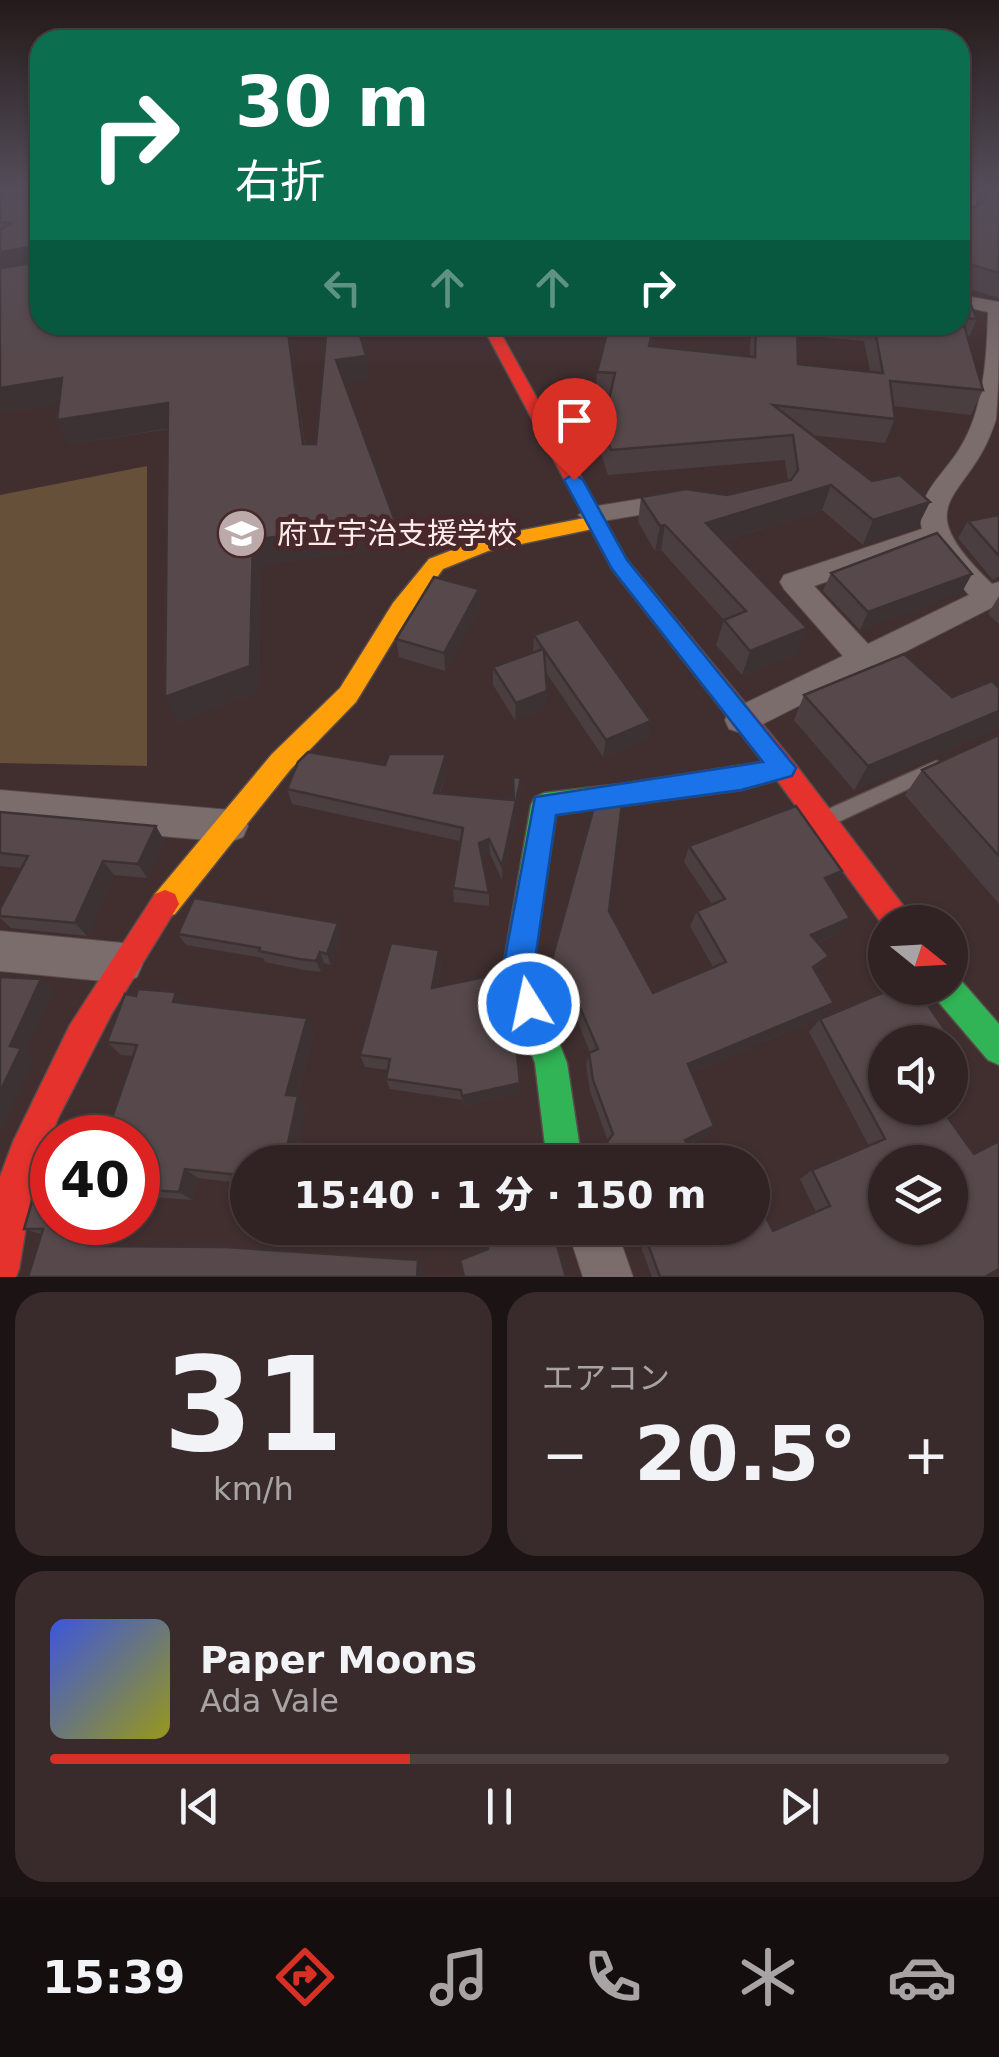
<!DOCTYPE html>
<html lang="ja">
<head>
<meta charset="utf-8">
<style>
  :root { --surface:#312324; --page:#392b2c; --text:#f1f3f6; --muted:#a8a4a6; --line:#4c4041; --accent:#d93025 }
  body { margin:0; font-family:"DejaVu Sans","Noto Sans JP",sans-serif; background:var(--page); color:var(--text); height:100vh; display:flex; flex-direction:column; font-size:38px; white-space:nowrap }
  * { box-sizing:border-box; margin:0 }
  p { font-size:32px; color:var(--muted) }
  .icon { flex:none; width:55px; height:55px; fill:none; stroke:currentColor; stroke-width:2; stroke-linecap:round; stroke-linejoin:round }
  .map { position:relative; height:1277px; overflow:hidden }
  .panel { display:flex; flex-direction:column; gap:15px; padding:15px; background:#1b1314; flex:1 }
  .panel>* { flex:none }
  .banner { position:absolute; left:30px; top:30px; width:940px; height:305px; border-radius:30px; box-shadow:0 2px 8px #0004,0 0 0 2px var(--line); background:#0b6e4f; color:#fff; overflow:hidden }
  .needle { width:65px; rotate:108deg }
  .tools { position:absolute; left:868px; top:905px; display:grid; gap:20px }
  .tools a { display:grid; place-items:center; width:100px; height:100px; border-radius:50%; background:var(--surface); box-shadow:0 2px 8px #0004,0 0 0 2px var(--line); font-size:50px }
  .speed { position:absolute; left:30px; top:1115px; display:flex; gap:20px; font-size:50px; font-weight:700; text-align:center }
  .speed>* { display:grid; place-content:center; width:130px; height:130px; border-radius:50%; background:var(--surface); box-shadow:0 2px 8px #0004,0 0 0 2px var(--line); line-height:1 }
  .speed .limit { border:15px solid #d22; background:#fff; color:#111 }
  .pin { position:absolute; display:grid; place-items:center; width:85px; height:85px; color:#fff; margin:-102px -42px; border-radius:50% 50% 50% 0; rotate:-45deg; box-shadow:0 0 10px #0007 }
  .pin .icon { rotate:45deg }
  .me { position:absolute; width:110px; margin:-55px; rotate:350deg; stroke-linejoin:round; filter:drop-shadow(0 0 8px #0008) }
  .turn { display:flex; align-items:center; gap:35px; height:210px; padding:0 40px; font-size:45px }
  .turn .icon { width:130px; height:130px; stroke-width:2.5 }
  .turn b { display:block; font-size:70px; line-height:85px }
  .lanes { display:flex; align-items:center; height:95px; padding:0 40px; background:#0003; justify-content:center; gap:50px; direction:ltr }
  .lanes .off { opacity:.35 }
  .big { font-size:75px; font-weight:800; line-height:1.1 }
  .panel .card { flex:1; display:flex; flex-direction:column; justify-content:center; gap:15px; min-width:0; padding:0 35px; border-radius:30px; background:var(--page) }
  .panel .dial { align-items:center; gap:0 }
  .dial b { font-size:130px; line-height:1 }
  .song { display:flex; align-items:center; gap:30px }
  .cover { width:120px; height:120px; border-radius:15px; background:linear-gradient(135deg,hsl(230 70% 55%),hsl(60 70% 35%)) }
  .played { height:10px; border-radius:5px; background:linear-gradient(90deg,var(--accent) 40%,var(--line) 40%) }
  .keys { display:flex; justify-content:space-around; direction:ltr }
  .heat { display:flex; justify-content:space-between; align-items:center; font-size:55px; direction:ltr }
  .panel .tiles { flex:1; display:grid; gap:15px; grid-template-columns:1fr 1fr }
  .card:last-child { grid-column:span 2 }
  .trip { position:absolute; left:230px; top:1145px; width:540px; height:100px; border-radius:50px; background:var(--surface); box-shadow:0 2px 8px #0004,0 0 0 2px var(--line); font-weight:800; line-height:100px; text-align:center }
  .tab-bar { display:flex; height:160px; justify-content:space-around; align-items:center; background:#140e0e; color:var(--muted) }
  .tab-bar .icon { width:70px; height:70px }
  .tab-bar .current { color:var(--accent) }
  .tab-bar b { font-size:45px; color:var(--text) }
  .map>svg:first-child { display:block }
</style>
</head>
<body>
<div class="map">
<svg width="999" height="1277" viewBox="0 0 999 1277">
  <rect width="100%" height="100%" fill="#412f30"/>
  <polygon fill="#67503a" points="147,466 147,766 0,763 0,495"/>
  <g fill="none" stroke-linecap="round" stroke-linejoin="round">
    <defs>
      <polygon id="lane" points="936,761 942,763 945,768 942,773 836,823 830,825 824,823 821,817 824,811"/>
      <g id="street">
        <polygon points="961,189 977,189 973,220 965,225 960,224"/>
        <path d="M960,288l11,9 28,5c0,37 0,82 -3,117 -25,84 -95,78 -4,165l7,-2v22l-246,125 -12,4 -12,-4 -4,-9 4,-9 114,-55 -59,-67 -4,-7 4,-7 138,-46c-8,-34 22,-54 38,-81 24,-38 27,-92 28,-136l-28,-6zM929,546l40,49 -101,49 -54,-58z"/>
        <polygon points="677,493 686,495 690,501 686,507 591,523 578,515 591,507"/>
        <polygon points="0,790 230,810 243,815 248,826 243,837 230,842 0,822"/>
        <polygon points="0,931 123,943 137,949 143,963 137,977 123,983 0,971"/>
        <polygon points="567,1228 616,1228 633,1277 583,1277"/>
      </g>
      <g id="fast">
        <polygon points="621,784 630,787 634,795 630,803 556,815 532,974 567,1063 582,1162 547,1162 535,1063 502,974 531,805 535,797 544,793"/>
        <polygon points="950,974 958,977 999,1024 999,1065 988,1060 936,999 932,988 950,988"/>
      </g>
      <polygon id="slow" points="595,516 605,522 602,527 488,551 443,569 409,615 356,702 290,770 175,914 165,918 155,914 151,904 155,894 272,754 340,688 393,603 429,559 483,538"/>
      <g id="jam">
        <polygon points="482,325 496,325 627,560 792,760 908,912 912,922 885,922 885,928 777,780 741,790 621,806 612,803 608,795 612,787 621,784 763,762 612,569"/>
        <polygon points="165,890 175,894 179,904 112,1013 58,1118 32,1190 19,1269 16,1277 0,1277 0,1177 13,1142 70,1025 155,894"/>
      </g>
    </defs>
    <use href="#lane" stroke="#5a4b4c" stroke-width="3"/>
    <use href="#street" stroke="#5a4b4c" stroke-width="2"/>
    <use href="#fast" stroke="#5a4b4c" stroke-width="3"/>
    <use href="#slow" stroke="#5a4b4c" stroke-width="3"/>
    <use href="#jam" stroke="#5a4b4c" stroke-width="3"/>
    <use href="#lane" fill="#7c6d6d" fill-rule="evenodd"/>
    <use href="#street" fill="#7c6d6d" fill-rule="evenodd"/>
    <use href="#fast" fill="#30b455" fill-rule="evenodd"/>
    <use href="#slow" fill="#ff9f0a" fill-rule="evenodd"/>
    <use href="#jam" fill="#e5322d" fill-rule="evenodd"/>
  </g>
  <g fill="#4a3e40" fill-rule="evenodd">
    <polygon points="0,189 40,325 288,325 305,444 316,444 327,325 366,356 369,380 344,383 398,546 260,565 258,691 177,722 168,429 68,445 59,404 0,413"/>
    <path d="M960,189l5,16 10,2 3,-2 2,-16h19v109l-36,-11 14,32 -9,20 15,51 -12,25 -78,-9 2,13 -10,24 -74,-8 107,91 -55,19 -41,-35 -99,31 84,87 -10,25 -55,22 -26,-30 8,-25 -63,-70 -6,1 -17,-29 3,-25 86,-2 61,-14 -3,-21 -177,15 -8,-24 3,-25 6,-29 -14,-1 2,-24 56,-42 -2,16 99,11 1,-32h209zM798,335l66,6 6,30 -72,-7z"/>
    <polygon points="999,515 999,576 993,580 958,538 968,521"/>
    <polygon points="831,573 962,592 860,630 823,591"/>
    <polygon points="479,589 480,607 445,671 399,657 396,639"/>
    <polygon points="999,596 999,624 988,614"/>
    <polygon points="534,635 651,721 648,738 603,757 545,671 547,691 545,708 515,720 493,685 493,667 533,652"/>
    <polygon points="999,688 999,726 997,729 854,790 794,720 804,695 952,697"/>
    <polygon points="999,734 999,904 905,795 922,770"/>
    <polygon points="385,765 447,769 440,793 513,800 513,777 521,778 520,793 502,880 490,854 481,856 489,893 489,906 454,902 453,888 460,841 292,804 287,789"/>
    <polygon points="0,812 164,840 147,878 114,875 87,936 11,928 0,918 0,909 21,868 0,866"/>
    <polygon points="689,846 842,871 831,887 839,933 818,943 818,970 815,972 822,1017 692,1072 706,1136 688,1145 695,1162 609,1162 603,1152 608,1141 590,1091 586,1065 590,1052 570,1003 563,1006 550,974 552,959 609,911 653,993 713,967 690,926 697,911 712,904 684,862"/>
    <polygon points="178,934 341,934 331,965 324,963 321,972 304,970 265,962 263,958 186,945"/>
    <polygon points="441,964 437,987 520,1083 520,1093 463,1106 462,1100 390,1089 386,1079 388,1070 365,1067 360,1055"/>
    <polygon points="185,1004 314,1031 297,1096 306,1107 248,1162 248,1184 198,1178 192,1200 138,1196 138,1138 133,1056 121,1055 107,1042"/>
    <polygon points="820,1019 885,1042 985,1277 652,1277 634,1228 722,1228 724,1233 773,1231 816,1212 800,1179 812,1170 869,1146 809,1032"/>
    <polygon points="52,1222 113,1222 107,1247 422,1265 421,1277 28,1277 41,1234 24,1229"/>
  </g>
  <g fill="#3c3234">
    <polygon points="31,247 40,269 0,275 0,252"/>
    <polygon points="287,325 288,325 308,469 303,444"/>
    <polygon points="366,356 369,380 340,384 336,360"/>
    <polygon points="62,378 73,402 0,413 0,388"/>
    <polygon points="168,403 176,427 68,445 57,420"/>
    <polygon points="831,485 822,510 700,548 706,523"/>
    <polygon points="930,502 918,526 863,545 873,520"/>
    <polygon points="395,521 398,546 260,565 258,691 177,722 165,697 253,540"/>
    <polygon points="665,525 661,550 655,551 660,526"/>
    <polygon points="972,574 962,592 860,630 868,612"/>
    <polygon points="479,589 480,607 445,671 444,653"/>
    <polygon points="807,628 797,653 742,675 750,651"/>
    <polygon points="547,691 545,708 515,720 516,703"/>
    <polygon points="999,711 999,726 997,729 854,790 868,766"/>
    <polygon points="651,721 648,738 603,757 606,740"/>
    <polygon points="446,754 447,769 435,807 434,793"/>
    <polygon points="521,778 520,793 502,880 502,866"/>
    <polygon points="156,826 164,840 147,878 138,864"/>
    <polygon points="489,839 490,854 479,857 479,843"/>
    <polygon points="103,861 114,875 87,936 75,923"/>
    <polygon points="842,871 832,887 815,894 825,878"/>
    <polygon points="850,918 839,933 801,950 811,935"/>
    <polygon points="338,923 341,934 331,965 327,954"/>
    <polygon points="439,950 441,964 434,1001 432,988"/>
    <polygon points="320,952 324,963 321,972 316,961"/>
    <polygon points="829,956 818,970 802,981 813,967"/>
    <polygon points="41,979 53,990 26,1051 35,1057 1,1129 0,1128 0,1092 10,1046"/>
    <polygon points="572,989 570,1003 563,1006 565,993"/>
    <polygon points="176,992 188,1007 173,1002"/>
    <polygon points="834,1003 822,1017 682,1076 688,1064"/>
    <polygon points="307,1018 314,1031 294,1106 286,1095"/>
    <polygon points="520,1083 520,1093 463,1106 462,1096"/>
    <polygon points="298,1096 306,1107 294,1162 284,1162"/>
    <polygon points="714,1126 706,1136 678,1149 685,1140"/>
    <polygon points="240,1168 248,1175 248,1182 239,1175"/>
    <polygon points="185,1169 198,1178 192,1200 179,1192"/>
    <polygon points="95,1222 113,1222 105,1252 88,1246"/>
    <polygon points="418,1260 422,1265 421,1277 417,1277"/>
  </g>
  <g fill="#56484b" stroke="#3c3234" stroke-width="2.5" fill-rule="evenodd">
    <polygon points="0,189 40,189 40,325 287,325 303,444 316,444 327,325 357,325 366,356 336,360 395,521 253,540 250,666 165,697 168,403 57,420 62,378 0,388 0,268 34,263 31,247 0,252 0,230 12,223 0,222"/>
    <polygon points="960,189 966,189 965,205 975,207 985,200 986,189 999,189 999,273 966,263 966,276 960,276"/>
    <polygon points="960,280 977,319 962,318 983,390 890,381 895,419 773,405 872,481 900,475 930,502 873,520 831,485 706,523 807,628 750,651 724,620 746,611 665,525 660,526 641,497 686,489 727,495 791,480 798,470 793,435 611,450 603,426 615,373 597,372 609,325 653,330 649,346 755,357 756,325 797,325 798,364 883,373 874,325 960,325"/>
    <polygon points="999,515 999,556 968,521"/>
    <polygon points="937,533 972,574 868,612 831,573"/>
    <polygon points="434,577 479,589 444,653 396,639"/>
    <polygon points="578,619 651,721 606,740 544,650 547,691 516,703 493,667 543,649 534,635"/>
    <polygon points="904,654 952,697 992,681 999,688 999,711 868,766 804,695"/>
    <polygon points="999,735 999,856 922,770"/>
    <polygon points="308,752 385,765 389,754 446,754 434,793 514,800 513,777 521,778 502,866 489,839 479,843 489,893 453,888 463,828 287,789 298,762"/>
    <polygon points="622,804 609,911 653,993 726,962 697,911 725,899 689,846 796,806 842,871 825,878 850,918 811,935 829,956 813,967 834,1003 688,1064 714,1126 685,1140 695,1162 618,1162 607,1142 613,1134 593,1080 589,1053 598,1049 572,989 565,993 552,959 594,807"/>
    <polygon points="0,812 156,826 138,864 103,861 75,923 0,916 0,909 28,856 0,853"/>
    <polygon points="194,898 338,923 327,954 320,952 316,961 299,959 259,951 260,948 178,934"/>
    <polygon points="391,943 439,950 432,988 489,976 517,1053 520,1083 462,1096 461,1090 386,1079 390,1059 360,1055"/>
    <polygon points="0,977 41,979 10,1046 21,1048 0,1092"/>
    <path d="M894,988h22l43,62 -9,4v-12h-65v66h56l33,46 25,-13v128l-14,8h-325l-18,-49h80l2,5 15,-5h13v-6l14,-5 7,14 57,-25 -18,-36 73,-31 -65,-120zM885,1162h65v66h-65z"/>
    <polygon points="138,989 176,992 173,1002 307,1018 286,1095 298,1096 284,1162 248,1162 248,1169 240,1168 239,1175 185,1169 179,1192 138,1189 138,1138 105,1138 137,1045 107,1042 125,994 136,996"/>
    <polygon points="37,1185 52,1185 52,1222 95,1222 88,1246 225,1247 418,1260 417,1277 28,1277 43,1229 24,1229"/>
    <polygon points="522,1228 552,1228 566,1277 464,1277 460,1260 488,1249 486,1241"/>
  </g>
  <linearGradient id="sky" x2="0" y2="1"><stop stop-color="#241a1a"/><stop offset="0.51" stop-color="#544d59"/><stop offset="1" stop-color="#544d59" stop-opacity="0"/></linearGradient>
  <rect width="999" height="368" fill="url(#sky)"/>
  <polygon fill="#1a73e8" stroke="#114b97" stroke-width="2.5" points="574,474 583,480 627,560 796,768 792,776 741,790 556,815 533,974 545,1004 540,1015 529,1019 518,1015 502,974 535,797 763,762 612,569 564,480"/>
  <defs>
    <symbol id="school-disc" viewBox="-11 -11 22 22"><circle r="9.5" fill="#bcaaaa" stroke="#48282a"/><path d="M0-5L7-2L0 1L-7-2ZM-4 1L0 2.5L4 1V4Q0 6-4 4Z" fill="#fff"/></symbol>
  </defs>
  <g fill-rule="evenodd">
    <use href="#school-disc" x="214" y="506" width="55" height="55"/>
  </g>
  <g text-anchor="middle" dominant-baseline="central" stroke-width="10" stroke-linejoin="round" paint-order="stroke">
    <g font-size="30" fill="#feecec" stroke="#48282a" text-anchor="start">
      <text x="277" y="533">府立宇治支援学校</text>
    </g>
  </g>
</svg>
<div class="tools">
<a><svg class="needle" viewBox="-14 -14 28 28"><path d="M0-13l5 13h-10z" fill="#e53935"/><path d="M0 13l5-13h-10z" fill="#a8a4a6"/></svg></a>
<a><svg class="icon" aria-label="sound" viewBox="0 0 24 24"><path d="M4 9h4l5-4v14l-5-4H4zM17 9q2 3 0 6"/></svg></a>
<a><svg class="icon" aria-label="layers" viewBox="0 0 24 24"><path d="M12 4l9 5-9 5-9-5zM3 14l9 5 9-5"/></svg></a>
</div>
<div class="speed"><div class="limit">40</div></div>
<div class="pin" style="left:574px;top:480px;background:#d93025"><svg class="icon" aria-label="arrive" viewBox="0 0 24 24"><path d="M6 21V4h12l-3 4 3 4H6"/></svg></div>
<svg class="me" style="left:529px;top:1004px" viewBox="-20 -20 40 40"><circle r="17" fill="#1a73e8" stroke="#fff" stroke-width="3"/><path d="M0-11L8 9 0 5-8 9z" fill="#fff"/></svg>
<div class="trip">15:40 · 1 分 · 150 m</div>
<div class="banner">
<div class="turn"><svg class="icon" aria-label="right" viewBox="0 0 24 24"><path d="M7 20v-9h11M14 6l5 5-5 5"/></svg><div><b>30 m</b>右折</div></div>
<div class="lanes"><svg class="icon off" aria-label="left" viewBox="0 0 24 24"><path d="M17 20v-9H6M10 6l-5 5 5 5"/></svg><svg class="icon off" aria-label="ahead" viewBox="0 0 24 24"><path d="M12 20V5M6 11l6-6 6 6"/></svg><svg class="icon off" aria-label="ahead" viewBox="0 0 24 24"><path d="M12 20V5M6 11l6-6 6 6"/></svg><svg class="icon" aria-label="right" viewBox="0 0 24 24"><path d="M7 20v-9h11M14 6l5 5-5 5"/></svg></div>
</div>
</div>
<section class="panel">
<div class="tiles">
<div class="card dial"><b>31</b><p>km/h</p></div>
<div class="card"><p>エアコン</p>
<div class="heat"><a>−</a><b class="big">20.5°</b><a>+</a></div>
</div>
<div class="card">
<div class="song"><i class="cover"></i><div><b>Paper Moons</b><p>Ada Vale</p></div></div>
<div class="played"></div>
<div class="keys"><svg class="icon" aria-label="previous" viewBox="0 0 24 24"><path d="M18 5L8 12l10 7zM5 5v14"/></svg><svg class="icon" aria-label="pause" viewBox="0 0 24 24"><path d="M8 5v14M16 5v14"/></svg><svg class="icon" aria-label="next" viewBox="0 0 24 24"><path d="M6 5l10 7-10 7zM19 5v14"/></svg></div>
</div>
</div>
</section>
<nav class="tab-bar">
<b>15:39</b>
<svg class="icon current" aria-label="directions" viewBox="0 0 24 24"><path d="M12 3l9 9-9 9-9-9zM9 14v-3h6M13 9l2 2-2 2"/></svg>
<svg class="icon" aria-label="music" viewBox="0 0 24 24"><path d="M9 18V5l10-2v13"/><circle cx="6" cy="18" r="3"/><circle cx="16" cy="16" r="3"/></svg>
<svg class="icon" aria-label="phone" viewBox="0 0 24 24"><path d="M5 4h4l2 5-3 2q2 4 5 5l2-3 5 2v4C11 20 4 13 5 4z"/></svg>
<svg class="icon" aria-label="climate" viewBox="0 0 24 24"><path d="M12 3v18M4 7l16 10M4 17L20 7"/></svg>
<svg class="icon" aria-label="car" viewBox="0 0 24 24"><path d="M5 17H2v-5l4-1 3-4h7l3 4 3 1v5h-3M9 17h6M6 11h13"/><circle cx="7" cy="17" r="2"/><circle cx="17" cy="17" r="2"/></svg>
</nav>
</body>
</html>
